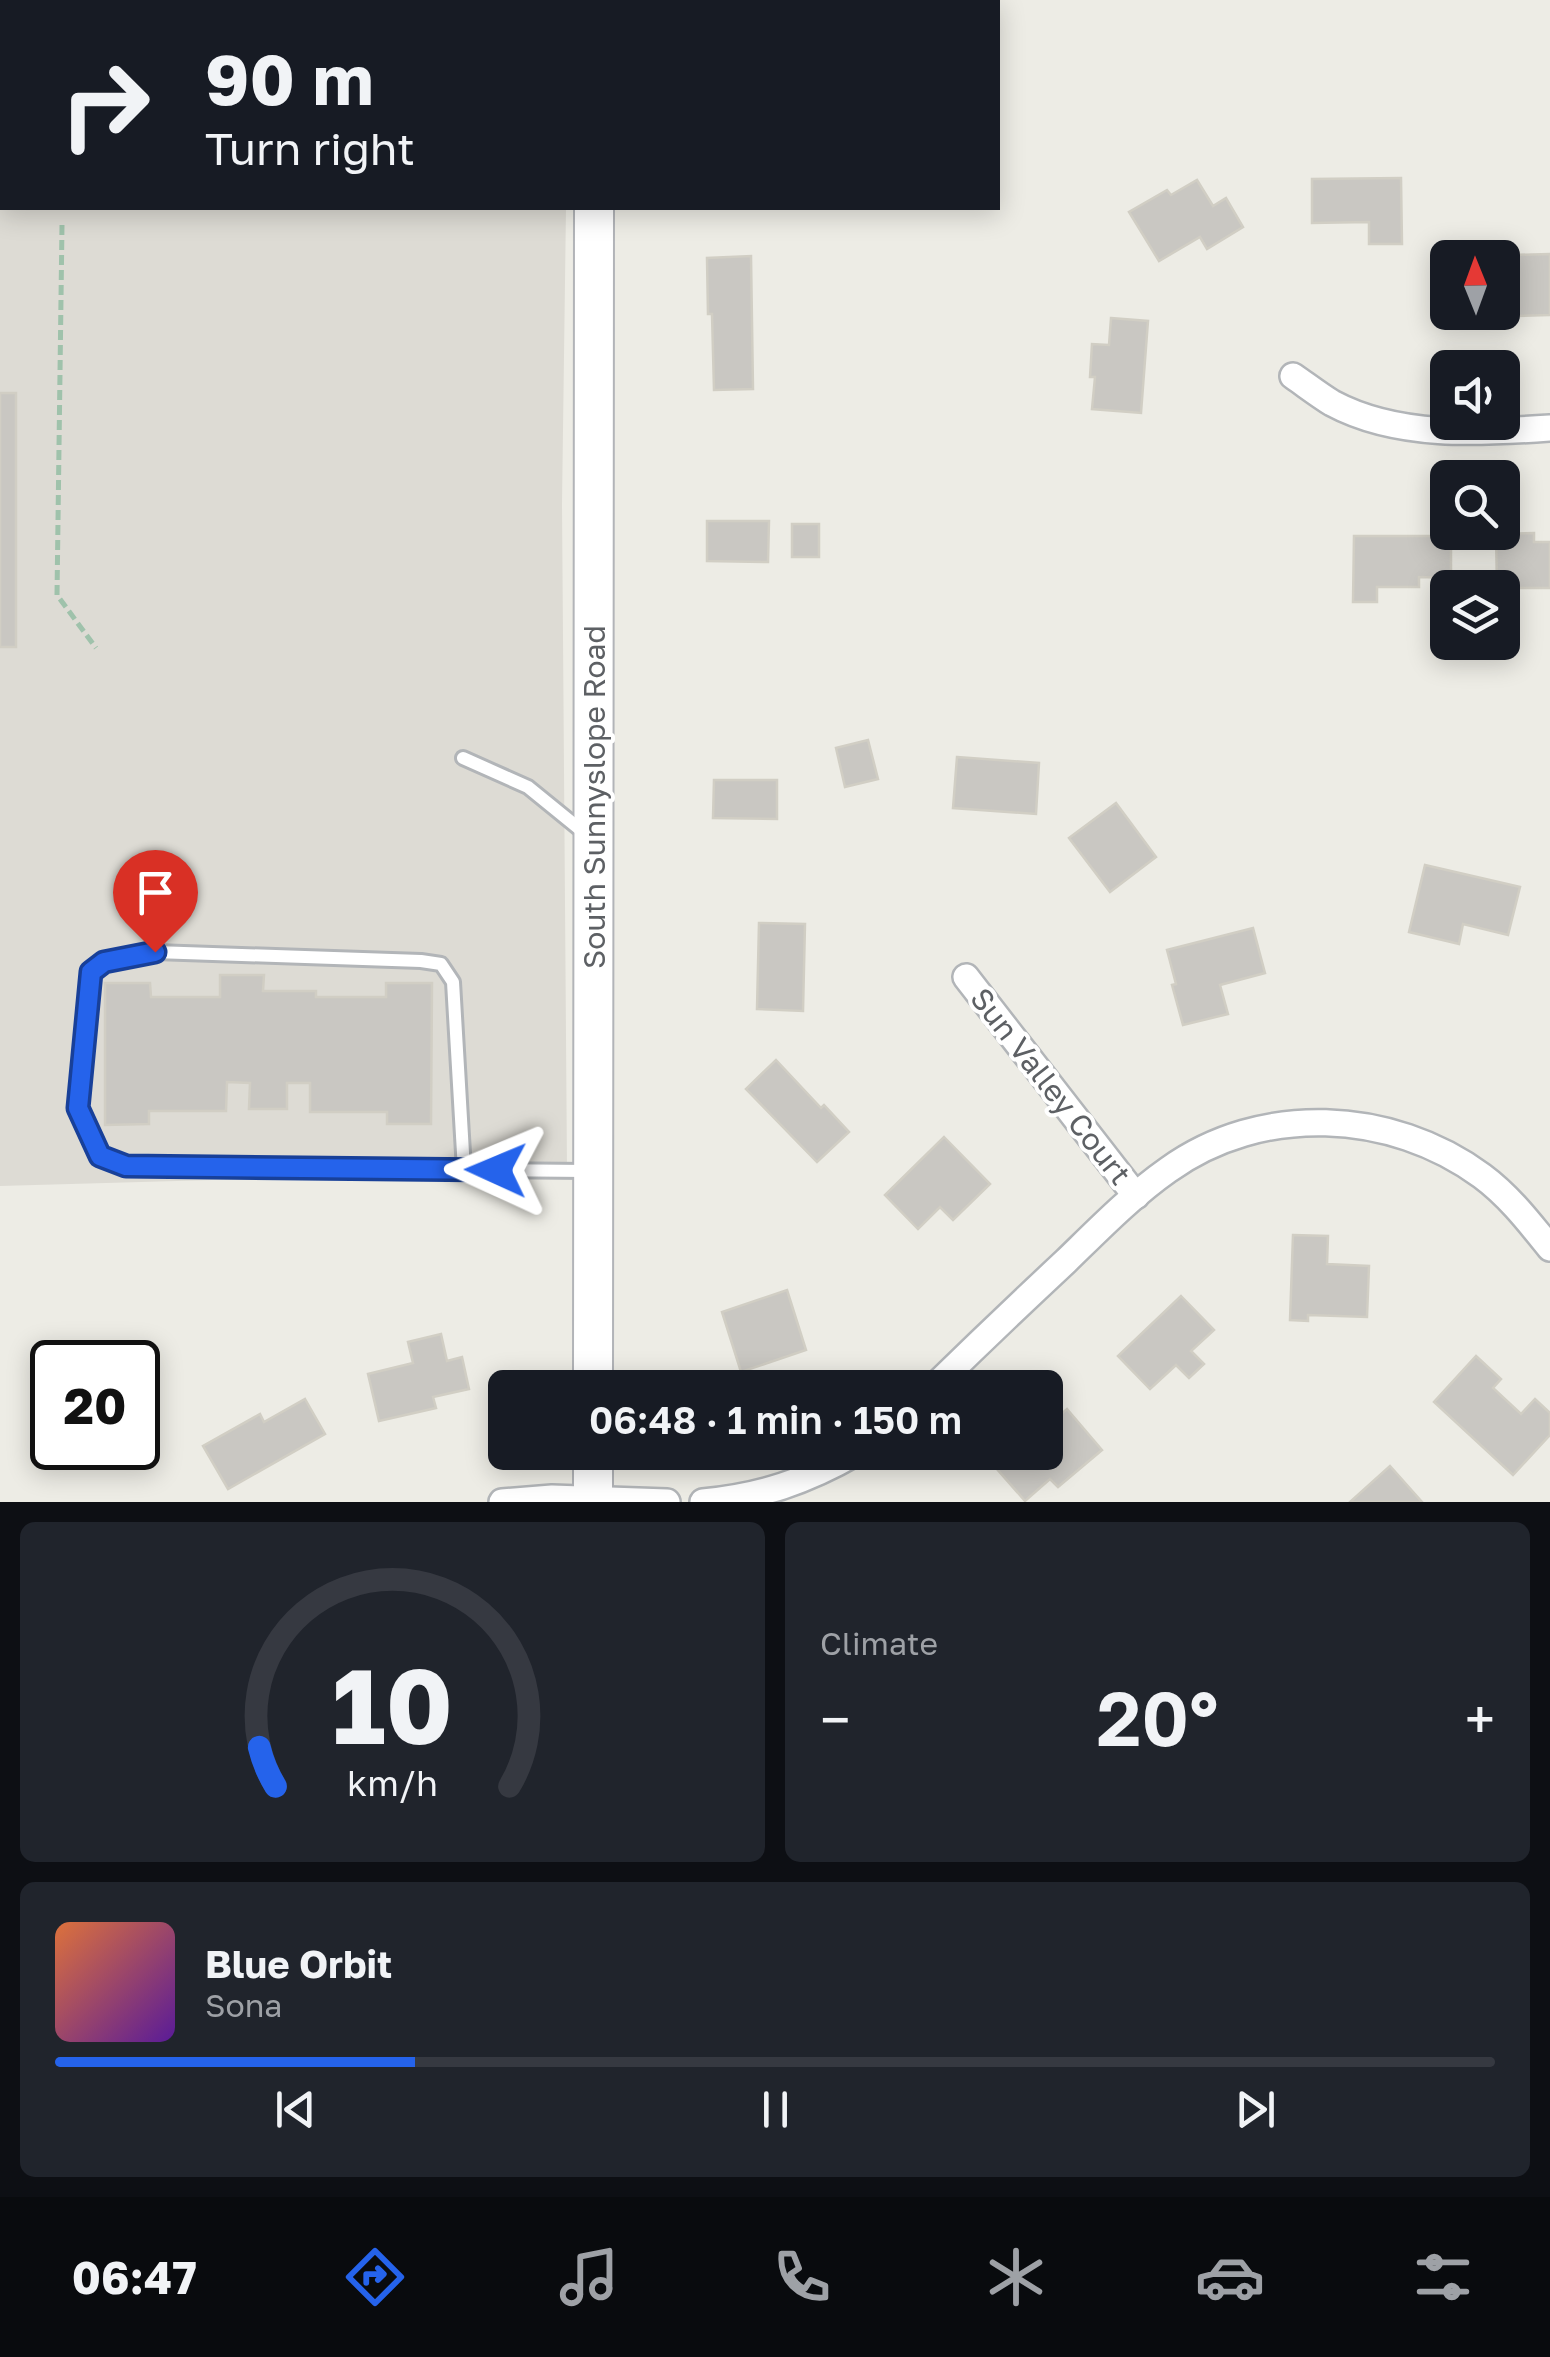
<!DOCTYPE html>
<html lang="en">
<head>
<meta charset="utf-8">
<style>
  :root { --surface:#171b24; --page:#20242c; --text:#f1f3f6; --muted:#9ea1a6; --line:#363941; --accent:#2563eb }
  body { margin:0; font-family:"Golos Text",sans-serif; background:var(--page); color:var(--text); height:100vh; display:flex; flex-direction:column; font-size:38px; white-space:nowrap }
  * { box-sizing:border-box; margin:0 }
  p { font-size:32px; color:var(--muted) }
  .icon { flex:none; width:55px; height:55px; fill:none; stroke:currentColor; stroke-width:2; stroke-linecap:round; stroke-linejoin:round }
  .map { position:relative; height:1502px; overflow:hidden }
  .side { display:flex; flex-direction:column; gap:20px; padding:20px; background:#0d0f14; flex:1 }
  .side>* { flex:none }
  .banner { position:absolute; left:0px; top:0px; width:1000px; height:210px; box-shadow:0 5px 25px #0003; background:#171b24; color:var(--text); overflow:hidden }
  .needle { width:65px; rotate:359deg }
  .controls { position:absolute; left:1430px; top:240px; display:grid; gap:20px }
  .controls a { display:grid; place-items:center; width:90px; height:90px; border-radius:15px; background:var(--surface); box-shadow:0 5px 25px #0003; font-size:50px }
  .speed { position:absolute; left:30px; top:1340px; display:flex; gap:20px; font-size:50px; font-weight:700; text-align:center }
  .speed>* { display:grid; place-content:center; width:130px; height:130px; border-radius:50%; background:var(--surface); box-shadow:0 5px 25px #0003; line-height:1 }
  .speed .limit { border:5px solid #111; border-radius:15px; background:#fff; color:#111 }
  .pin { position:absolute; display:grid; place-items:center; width:85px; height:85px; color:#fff; margin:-102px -42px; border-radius:50% 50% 50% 0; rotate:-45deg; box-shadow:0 0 10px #0007 }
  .pin .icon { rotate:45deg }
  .me { position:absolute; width:110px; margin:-55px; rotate:271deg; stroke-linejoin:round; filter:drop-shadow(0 0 8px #0008) }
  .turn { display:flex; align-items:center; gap:35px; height:210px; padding:0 40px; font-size:45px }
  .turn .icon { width:130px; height:130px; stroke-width:2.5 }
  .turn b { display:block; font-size:70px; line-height:85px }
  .big { font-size:75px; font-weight:600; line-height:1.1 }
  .side .card { flex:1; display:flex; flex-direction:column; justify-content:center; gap:15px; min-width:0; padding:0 35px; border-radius:15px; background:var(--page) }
  .side .dial { align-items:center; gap:0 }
  .dial svg { height:260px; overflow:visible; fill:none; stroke:var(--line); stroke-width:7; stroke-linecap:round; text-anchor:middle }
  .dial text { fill:var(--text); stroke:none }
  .song { display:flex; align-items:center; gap:30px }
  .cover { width:120px; height:120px; border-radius:15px; background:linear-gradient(135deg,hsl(20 70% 55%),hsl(270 70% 35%)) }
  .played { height:10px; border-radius:5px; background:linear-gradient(90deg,var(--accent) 25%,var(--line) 25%) }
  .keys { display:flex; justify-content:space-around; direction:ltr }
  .heat { display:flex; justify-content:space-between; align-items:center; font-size:55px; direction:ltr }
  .side .tiles { flex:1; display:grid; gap:20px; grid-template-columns:1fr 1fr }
  .card:last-child { grid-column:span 2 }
  .trip { position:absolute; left:488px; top:1370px; width:575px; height:100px; border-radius:15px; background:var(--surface); box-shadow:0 5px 25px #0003; font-weight:600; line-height:100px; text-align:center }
  .tabs { display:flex; height:160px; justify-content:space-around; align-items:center; background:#090b0e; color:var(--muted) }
  .tabs .icon { width:70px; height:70px }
  .tabs .active { color:var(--accent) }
  .tabs b { font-size:45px; color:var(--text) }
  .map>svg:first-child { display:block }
</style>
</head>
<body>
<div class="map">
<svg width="1550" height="1502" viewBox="0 0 1550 1502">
  <rect width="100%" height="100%" fill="#edece5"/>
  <polygon fill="#dddbd4" points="0,0 569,0 569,2 2,2 2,208 566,208 562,504 567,1170 0,1186"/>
  <g fill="#c9c7c2" stroke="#d1cec4" stroke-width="2.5">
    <polygon points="1401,178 1402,244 1369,244 1369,222 1312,223 1312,179"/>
    <polygon points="1197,180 1213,206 1226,198 1243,227 1207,249 1200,237 1159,261 1129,212 1167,190 1171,195"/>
    <polygon points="1510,242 1511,255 1550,254 1550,315 1517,316 1517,301 1502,301 1502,258 1459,258 1485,256 1484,243"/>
    <polygon points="751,256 753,389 714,390 712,314 708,314 707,258"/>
    <polygon points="1111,318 1148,321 1141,413 1092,409 1095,377 1090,377 1092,344 1109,345"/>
    <rect x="0" y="393" width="16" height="254"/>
    <polygon points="707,521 769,521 768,562 707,561"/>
    <rect x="792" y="524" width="27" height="33"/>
    <polygon points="1534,533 1534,542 1550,542 1550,588 1497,588 1496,534"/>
    <polygon points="1354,536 1451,536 1451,578 1419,577 1419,587 1377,587 1377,602 1353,602"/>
    <polygon points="868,740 878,779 845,787 836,748"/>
    <polygon points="957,757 1039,763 1036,814 953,808"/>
    <polygon points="714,780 777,780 777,819 713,818"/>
    <polygon points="1116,803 1156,857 1110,892 1069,838"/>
    <polygon points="1425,865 1520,887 1508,935 1463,924 1459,944 1409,932"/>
    <polygon points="759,923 805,924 803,1011 757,1009"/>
    <polygon points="1253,928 1265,973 1220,985 1228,1014 1183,1025 1172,985 1176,984 1167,950"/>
    <polygon points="220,975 264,975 263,991 316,991 316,997 386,997 386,983 432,983 431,1124 387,1124 387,1112 310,1112 310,1083 287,1083 287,1109 249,1109 250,1083 227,1082 226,1111 149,1111 149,1124 105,1125 105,983 150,983 151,997 220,997"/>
    <polygon points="776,1060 821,1108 824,1105 849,1132 817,1162 746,1089"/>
    <polygon points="944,1137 990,1184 953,1220 940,1207 918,1229 885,1195"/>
    <polygon points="1293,1235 1328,1236 1327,1264 1369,1266 1367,1317 1308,1315 1308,1321 1290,1320"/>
    <polygon points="787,1290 806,1350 741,1372 722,1312"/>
    <polygon points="1181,1296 1214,1330 1191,1351 1204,1364 1189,1378 1176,1365 1150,1389 1118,1356"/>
    <polygon points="441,1334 447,1361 462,1357 469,1389 433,1397 436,1408 379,1421 368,1374 413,1363 408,1342"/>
    <polygon points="1476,1356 1501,1379 1493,1388 1521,1414 1535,1399 1550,1413 1550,1435 1513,1475 1434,1402"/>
    <polygon points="305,1399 325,1434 228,1489 203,1446 260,1414 264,1422"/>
    <polygon points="1067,1409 1102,1450 1058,1487 1050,1479 1025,1501 997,1469 1016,1452 1045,1452 1045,1428"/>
    <polygon points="1390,1466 1422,1502 1350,1502"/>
  </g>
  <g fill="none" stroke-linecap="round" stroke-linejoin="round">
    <defs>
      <g id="lane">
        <polyline points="463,758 528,787 587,835"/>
        <polyline points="464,1170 453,982 441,964 421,961 155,952 104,962 91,972 79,1109 101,1156 126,1166 587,1171"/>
      </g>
      <g id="street">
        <path d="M1293,376c13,9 26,19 39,27 65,35 147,30 218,25"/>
        <polyline points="966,977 1136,1196"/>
        <path d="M933,1388c44,-43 88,-85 133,-127 32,-31 65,-65 102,-91 93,-67 223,-61 314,6 27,20 47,46 68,72"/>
        <polyline points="502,1502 552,1498 667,1502"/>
        <path d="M703,1502c59,-6 102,-20 154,-50"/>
      </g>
      <g id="secondary">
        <polyline points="597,2 597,0"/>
        <polyline points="593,1388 594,208"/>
        <polyline points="593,1502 593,1452"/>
      </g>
    </defs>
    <use href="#lane" stroke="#b2b5b8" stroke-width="18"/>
    <use href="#street" stroke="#b2b5b8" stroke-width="30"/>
    <use href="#secondary" stroke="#b2b4b8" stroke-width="42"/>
    <polyline stroke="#9fc2ab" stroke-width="5" stroke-dasharray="10 5" stroke-linecap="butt" points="62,225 57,595 96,648"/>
    <use href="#lane" stroke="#fff" stroke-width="12"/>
    <use href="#street" stroke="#fff" stroke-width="25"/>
    <use href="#secondary" stroke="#fff" stroke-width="38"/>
  </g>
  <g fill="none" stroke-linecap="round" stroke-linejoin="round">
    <defs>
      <polyline id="route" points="155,952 104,962 91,972 78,1108 100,1156 126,1166 496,1170"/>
    </defs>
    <use href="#route" stroke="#184099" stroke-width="25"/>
    <use href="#route" stroke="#2563eb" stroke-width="18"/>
  </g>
  <g text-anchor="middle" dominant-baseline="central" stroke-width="8" stroke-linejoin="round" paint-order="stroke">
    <g font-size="30" fill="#5d6064" stroke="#fff">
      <text transform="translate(594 797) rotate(-90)">South Sunnyslope Road</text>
      <text transform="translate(1051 1086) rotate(52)">Sun Valley Court</text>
    </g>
  </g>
</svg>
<div class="controls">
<a><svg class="needle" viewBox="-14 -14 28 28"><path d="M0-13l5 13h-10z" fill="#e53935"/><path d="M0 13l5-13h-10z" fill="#9ea1a6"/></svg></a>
<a><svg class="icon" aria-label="sound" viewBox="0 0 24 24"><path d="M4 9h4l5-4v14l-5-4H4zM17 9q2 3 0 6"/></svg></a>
<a><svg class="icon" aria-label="search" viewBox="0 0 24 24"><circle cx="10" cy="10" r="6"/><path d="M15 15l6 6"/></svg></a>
<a><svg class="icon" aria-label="layers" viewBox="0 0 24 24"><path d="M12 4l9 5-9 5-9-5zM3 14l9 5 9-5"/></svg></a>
</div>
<div class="speed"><div class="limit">20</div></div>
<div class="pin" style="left:155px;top:952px;background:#d93025"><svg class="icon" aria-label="arrive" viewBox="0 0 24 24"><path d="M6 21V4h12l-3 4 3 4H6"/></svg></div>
<svg class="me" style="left:496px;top:1170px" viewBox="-20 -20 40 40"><path d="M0-17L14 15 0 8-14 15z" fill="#2563eb" stroke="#fff" stroke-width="4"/></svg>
<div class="trip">06:48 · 1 min · 150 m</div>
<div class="banner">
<div class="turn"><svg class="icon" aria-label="right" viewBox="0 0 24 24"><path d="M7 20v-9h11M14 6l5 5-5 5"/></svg><div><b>90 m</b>Turn right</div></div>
</div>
</div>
<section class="side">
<div class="tiles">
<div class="card dial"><svg viewBox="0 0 100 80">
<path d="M14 69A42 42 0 1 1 86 69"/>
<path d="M14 69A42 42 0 0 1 9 57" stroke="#2563eb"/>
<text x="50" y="56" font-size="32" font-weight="700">10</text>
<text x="50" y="72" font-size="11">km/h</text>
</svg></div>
<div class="card"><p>Climate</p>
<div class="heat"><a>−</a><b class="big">20°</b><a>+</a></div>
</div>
<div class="card">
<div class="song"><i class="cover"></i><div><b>Blue Orbit</b><p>Sona</p></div></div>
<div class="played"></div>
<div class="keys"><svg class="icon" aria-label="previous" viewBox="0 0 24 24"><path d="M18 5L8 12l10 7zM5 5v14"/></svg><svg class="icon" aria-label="pause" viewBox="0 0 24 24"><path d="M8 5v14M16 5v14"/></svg><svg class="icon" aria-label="next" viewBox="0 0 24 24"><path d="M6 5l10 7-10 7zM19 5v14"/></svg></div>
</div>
</div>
</section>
<nav class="tabs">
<b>06:47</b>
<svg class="icon active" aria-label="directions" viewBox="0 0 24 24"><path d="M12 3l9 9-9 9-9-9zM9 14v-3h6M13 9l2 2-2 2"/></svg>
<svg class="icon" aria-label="music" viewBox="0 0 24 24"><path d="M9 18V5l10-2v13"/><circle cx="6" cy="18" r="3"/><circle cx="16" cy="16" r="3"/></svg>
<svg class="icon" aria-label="phone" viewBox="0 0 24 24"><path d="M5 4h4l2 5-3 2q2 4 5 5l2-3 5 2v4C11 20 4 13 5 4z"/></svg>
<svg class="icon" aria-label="climate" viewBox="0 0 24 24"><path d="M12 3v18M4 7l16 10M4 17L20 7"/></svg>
<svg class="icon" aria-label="car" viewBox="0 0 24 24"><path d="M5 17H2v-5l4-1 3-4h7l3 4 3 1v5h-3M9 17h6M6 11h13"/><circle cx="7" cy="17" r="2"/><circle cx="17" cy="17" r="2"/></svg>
<svg class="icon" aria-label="filters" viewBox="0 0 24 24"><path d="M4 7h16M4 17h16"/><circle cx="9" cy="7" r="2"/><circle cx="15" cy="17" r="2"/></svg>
</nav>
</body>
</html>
